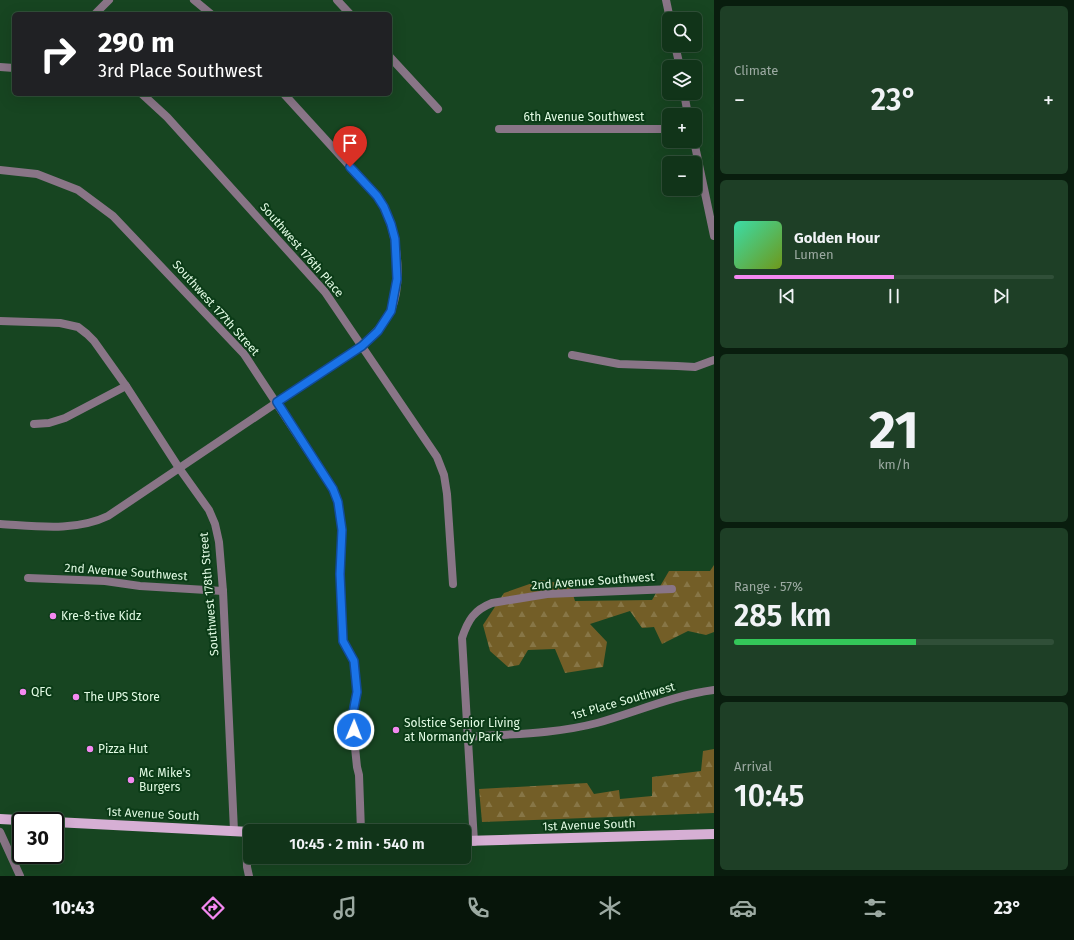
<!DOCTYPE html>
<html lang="en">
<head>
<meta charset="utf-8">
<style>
  :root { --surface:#113419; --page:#1e3f26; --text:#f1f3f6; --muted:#9caaa2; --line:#304f38; --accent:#f489f1 }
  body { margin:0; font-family:"Fira Sans",sans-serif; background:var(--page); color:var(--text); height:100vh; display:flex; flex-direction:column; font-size:15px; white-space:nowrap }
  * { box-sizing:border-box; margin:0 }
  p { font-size:13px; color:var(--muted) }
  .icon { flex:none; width:22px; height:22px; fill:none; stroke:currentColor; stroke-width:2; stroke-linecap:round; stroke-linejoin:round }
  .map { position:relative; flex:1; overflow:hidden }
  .panel { display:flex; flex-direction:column; gap:6px; padding:6px; background:#091d0e; width:360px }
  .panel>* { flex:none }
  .top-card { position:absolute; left:12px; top:12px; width:380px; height:84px; border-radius:6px; box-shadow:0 4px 16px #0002,0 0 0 1px var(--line); background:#202124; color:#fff; overflow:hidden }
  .controls { position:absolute; left:662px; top:12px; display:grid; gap:8px }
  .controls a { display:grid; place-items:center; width:40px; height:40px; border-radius:6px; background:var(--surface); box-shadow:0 4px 16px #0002,0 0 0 1px var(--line); font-size:20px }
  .speed { position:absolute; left:12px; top:812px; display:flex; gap:8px; font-size:20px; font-weight:700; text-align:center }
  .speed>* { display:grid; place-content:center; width:52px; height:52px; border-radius:50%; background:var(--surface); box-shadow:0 4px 16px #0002,0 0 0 1px var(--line); line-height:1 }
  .speed .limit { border:2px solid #111; border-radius:6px; background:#fff; color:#111 }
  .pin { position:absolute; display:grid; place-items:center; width:34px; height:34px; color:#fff; margin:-41px -17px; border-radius:50% 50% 50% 0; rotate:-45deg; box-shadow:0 0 4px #0007 }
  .pin .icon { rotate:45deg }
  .me { position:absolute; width:44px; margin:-22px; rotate:1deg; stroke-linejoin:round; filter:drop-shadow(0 0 3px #0008) }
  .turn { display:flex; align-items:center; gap:14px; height:84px; padding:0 20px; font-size:18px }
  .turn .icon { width:52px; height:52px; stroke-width:2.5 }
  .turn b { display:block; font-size:28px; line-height:34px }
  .big { font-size:30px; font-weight:600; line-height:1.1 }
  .panel .widget { flex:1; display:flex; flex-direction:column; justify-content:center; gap:6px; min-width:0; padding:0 14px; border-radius:6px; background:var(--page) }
  .panel .dial { align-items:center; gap:0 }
  .dial b { font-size:52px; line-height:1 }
  .song { display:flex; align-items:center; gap:12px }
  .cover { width:48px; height:48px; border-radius:6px; background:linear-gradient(135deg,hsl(160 70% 55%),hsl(80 70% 35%)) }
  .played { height:4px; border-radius:2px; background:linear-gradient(90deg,var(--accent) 50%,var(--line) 50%) }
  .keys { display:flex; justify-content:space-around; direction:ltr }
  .heat { display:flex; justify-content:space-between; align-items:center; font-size:22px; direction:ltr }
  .charge { height:6px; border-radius:3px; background:linear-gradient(90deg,#34c759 57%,var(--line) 0) }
  .trip { position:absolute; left:243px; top:824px; width:228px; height:40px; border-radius:6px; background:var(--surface); box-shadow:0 4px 16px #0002,0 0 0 1px var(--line); font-weight:600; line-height:40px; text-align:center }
  .dock { display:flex; height:64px; justify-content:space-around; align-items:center; background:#07150a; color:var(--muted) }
  .dock .icon { width:28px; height:28px }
  .dock .on { color:var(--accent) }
  .dock b { font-size:18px; color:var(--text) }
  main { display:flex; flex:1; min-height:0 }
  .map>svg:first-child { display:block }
</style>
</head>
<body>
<main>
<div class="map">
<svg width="714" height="876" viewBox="0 0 714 876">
  <defs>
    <pattern id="forest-firs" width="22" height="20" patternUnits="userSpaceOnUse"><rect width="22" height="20" fill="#735e27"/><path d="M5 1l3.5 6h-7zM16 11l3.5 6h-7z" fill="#877646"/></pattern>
  </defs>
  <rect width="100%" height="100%" fill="#174521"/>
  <g fill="url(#forest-firs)">
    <polygon points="714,565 714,632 706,635 688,631 662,644 654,627 642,628 630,611 590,624 607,642 603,667 565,673 555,649 528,650 519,665 508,667 490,651 483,625 504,593 541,580 570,585 575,601 652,600 669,571 710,571"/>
    <polygon points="714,749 714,813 482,822 479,789 587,783 594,794 619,790 620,799 652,796 652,777 701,771 703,751"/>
  </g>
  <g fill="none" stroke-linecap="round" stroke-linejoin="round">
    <g stroke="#897587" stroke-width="8">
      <polyline points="194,0 211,14"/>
      <polyline points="337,0 350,14"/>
      <polyline points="95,14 109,0"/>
      <polyline points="390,57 438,109"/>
      <polyline points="0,67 14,68"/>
      <polyline points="142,94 167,117 325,292 437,457 444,475 447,494 453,584"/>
      <polyline points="499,129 669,129"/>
      <polyline points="0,170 37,174 78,190 113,216 244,354 333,489 338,502 342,530 340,574 343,641 354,661 357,692 352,718 357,767 359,775 361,831"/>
      <polyline points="0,321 60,323 78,327 87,334 94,341 126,386 179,468 209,510 215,524 219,542 223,591 234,831"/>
      <polyline points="572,355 619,364 677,366 695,367 714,360"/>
      <polyline points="34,424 49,423 65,418 126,386"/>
      <path d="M0,524c35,2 75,8 108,-8l253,-170c12,-10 23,-21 30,-35 13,-32 6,-87 -14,-115l-93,-102"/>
      <polyline points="28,578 105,581 140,586 223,591"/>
      <path d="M467,737c43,-3 88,-3 130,-14 39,-11 77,-28 117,-33"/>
      <polyline points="246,832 247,867 249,876"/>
      <path d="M474,842l-12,-204c6,-18 12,-28 30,-35l55,-9 125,-5"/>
    </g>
    <g stroke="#897587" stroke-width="8">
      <polyline points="666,0 670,19"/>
      <polyline points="675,45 680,67"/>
      <polyline points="684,93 688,115"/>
      <polyline points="694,141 714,236"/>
      <polyline points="0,832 20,876"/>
    </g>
    <g stroke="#d6afd4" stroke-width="10">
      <polyline points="0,819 37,821"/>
      <polyline points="55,822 250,832"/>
      <polyline points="464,841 714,834"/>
    </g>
  </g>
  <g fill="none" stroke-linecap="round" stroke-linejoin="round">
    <defs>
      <polyline id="route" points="350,167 377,196 384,207 391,224 395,239 397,279 391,311 378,331 362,346 277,402 333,489 338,502 342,530 340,574 343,641 354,661 357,692 352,718 354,730"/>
    </defs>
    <use href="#route" stroke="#114b97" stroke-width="10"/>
    <use href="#route" stroke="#1a73e8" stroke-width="7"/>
  </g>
  <g fill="#f489f1" stroke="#0b3b17" stroke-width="1.5">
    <circle cx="53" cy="616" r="4"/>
    <circle cx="23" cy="692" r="4"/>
    <circle cx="76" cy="697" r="4"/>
    <circle cx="396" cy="730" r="4"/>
    <circle cx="90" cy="749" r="4"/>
    <circle cx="131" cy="780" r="4"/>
  </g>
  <g text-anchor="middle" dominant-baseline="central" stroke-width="4" stroke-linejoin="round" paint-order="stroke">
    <g font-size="12" fill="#e2fbe4" stroke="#0b3b17">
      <text x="584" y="117">6th Avenue Southwest</text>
      <text transform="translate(302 250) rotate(49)">Southwest 176th Place</text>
      <text transform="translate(216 308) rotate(48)">Southwest 177th Street</text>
      <text transform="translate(126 572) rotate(4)">2nd Avenue Southwest</text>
      <text transform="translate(593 581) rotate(-4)">2nd Avenue Southwest</text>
      <text transform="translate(209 594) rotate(-95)">Southwest 178th Street</text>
      <text transform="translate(623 701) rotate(-16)">1st Place Southwest</text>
      <text transform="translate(153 814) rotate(3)">1st Avenue South</text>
      <text transform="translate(589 825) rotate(-2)">1st Avenue South</text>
    </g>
    <g font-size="12" fill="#e2fbe4" stroke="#0b3b17" text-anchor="start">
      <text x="61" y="616">Kre-8-tive Kidz</text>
      <text x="31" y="692">QFC</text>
      <text x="84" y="697">The UPS Store</text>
      <text x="404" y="723">Solstice Senior Living<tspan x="404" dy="14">at Normandy Park</tspan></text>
      <text x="98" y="749">Pizza Hut</text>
      <text x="139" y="773">Mc Mike's<tspan x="139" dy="14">Burgers</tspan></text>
    </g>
  </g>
</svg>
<div class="controls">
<a><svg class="icon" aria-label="search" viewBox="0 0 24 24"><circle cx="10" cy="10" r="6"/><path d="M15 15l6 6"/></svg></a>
<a><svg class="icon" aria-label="layers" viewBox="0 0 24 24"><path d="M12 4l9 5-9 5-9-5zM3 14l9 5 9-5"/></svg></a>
<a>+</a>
<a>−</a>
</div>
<div class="speed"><div class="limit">30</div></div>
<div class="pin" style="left:350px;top:167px;background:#d93025"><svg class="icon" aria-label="arrive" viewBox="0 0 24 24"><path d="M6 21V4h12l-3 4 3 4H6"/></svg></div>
<svg class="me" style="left:354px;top:730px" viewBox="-20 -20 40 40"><circle r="17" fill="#1a73e8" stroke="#fff" stroke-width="3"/><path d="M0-11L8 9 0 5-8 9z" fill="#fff"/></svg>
<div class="trip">10:45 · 2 min · 540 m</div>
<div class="top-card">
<div class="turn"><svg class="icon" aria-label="right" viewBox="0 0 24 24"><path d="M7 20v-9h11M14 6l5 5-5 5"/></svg><div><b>290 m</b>3rd Place Southwest</div></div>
</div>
</div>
<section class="panel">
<div class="widget"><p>Climate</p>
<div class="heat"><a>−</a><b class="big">23°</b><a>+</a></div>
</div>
<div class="widget">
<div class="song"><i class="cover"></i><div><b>Golden Hour</b><p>Lumen</p></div></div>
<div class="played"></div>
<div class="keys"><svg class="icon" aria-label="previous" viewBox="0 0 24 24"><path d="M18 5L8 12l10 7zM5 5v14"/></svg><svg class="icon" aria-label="pause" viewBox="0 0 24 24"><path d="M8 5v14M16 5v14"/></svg><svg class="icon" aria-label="next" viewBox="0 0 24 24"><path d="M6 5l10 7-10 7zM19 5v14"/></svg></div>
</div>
<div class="widget dial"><b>21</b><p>km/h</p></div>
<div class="widget"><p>Range · 57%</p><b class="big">285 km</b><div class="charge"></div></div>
<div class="widget"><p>Arrival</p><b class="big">10:45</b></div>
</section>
</main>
<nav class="dock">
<b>10:43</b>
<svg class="icon on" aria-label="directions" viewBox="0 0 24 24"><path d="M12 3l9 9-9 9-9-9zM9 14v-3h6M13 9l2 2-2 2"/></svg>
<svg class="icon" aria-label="music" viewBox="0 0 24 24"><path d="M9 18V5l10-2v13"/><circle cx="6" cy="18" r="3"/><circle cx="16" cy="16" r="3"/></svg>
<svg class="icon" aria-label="phone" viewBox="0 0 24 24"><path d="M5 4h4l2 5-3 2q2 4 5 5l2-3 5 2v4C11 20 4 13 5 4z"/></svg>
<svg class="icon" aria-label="climate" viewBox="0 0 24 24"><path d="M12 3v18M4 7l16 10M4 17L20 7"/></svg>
<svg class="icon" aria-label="car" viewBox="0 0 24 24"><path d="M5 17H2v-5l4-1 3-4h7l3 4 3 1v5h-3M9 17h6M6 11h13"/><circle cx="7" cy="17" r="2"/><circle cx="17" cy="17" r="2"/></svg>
<svg class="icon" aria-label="filters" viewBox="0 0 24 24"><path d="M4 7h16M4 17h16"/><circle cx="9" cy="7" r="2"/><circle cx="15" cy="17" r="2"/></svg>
<b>23°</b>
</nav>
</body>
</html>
